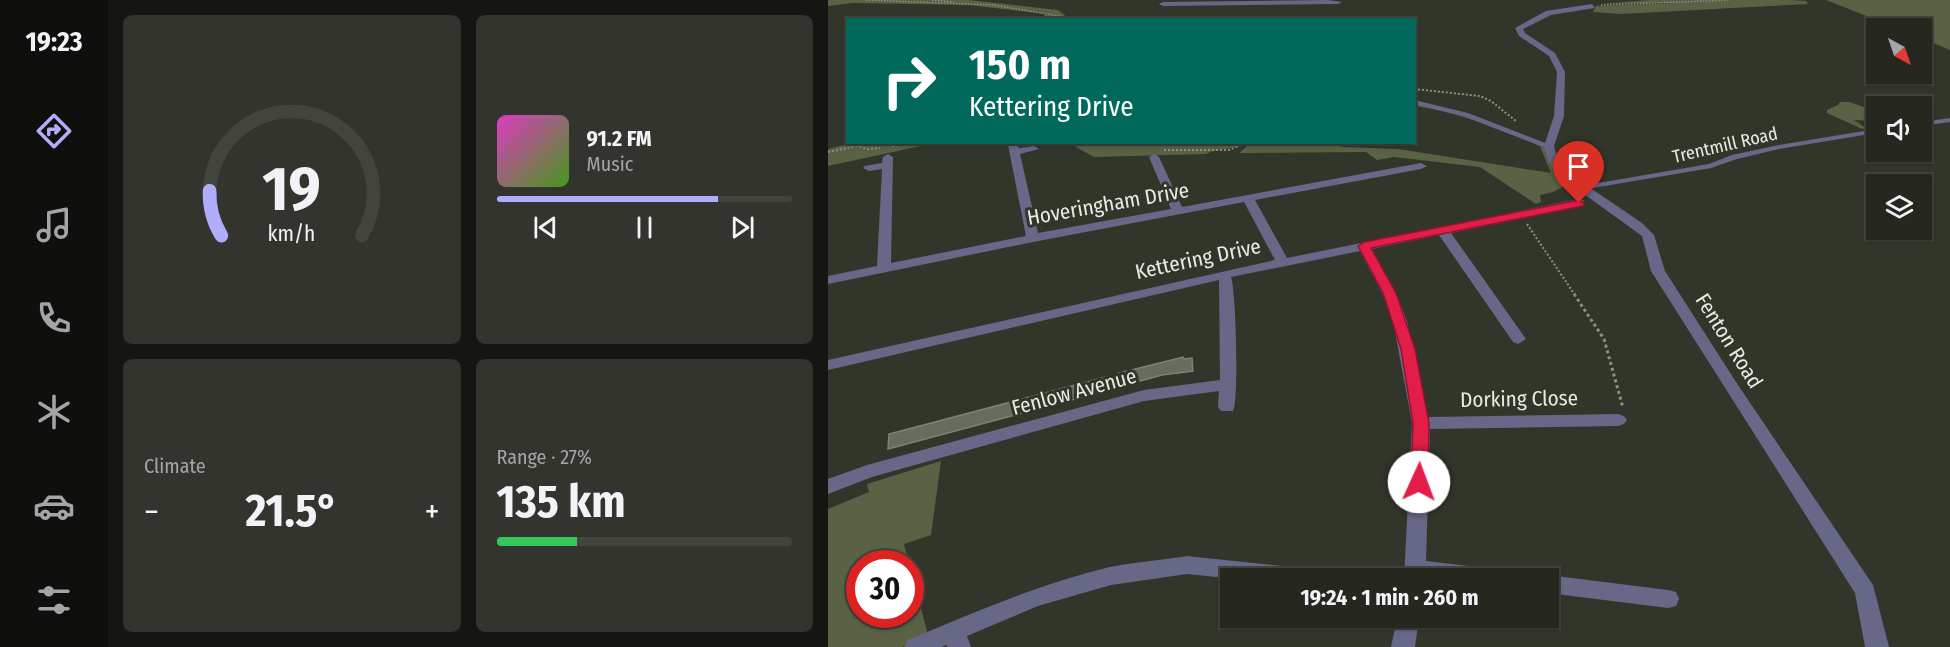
<!DOCTYPE html>
<html lang="en">
<head>
<meta charset="utf-8">
<style>
  :root { --surface:#262820; --page:#32342d; --text:#f1f3f6; --muted:#a4a6a5; --line:#42443e; --accent:#b0aefa }
  body { margin:0; font-family:"Fira Sans Condensed",sans-serif; background:var(--page); color:var(--text); height:100vh; display:flex; flex-direction:column; font-size:22px; white-space:nowrap }
  * { box-sizing:border-box; margin:0 }
  p { font-size:20px; color:var(--muted) }
  .icon { flex:none; width:33px; height:33px; fill:none; stroke:currentColor; stroke-width:2; stroke-linecap:round; stroke-linejoin:round }
  .map { position:relative; flex:1; overflow:hidden }
  .sheet { display:flex; flex-direction:column; gap:15px; padding:15px; background:#151612; width:720px }
  .sheet>* { flex:none }
  .top-card { position:absolute; left:18px; top:18px; width:570px; height:126px; border-radius:0px; box-shadow:0 2px 4px #0004,0 0 0 2px var(--line); background:#00695c; color:#fff; overflow:hidden }
  .needle { width:39px; rotate:140deg }
  .controls { position:absolute; left:1038px; top:18px; display:grid; gap:12px }
  .controls a { display:grid; place-items:center; width:66px; height:66px; border-radius:0px; background:var(--surface); box-shadow:0 2px 4px #0004,0 0 0 2px var(--line); font-size:30px }
  .speed { position:absolute; left:18px; top:550px; display:flex; gap:12px; font-size:30px; font-weight:700; text-align:center }
  .speed>* { display:grid; place-content:center; width:78px; height:78px; border-radius:50%; background:var(--surface); box-shadow:0 2px 4px #0004,0 0 0 2px var(--line); line-height:1 }
  .speed .limit { border:9px solid #d22; background:#fff; color:#111 }
  .pin { position:absolute; display:grid; place-items:center; width:51px; height:51px; color:#fff; margin:-62px -26px; border-radius:50% 50% 50% 0; rotate:-45deg; box-shadow:0 0 6px #0007 }
  .pin .icon { rotate:45deg }
  .me { position:absolute; width:66px; margin:-33px; rotate:2deg; stroke-linejoin:round; filter:drop-shadow(0 0 4px #0008) }
  .turn { display:flex; align-items:center; gap:21px; height:126px; padding:0 24px; font-size:27px }
  .turn .icon { width:78px; height:78px; stroke-width:2.5 }
  .turn b { display:block; font-size:42px; line-height:51px }
  .big { font-size:45px; font-weight:700; line-height:1.1 }
  .sheet .widget { flex:1; display:flex; flex-direction:column; justify-content:center; gap:9px; min-width:0; padding:0 21px; border-radius:9px; background:var(--page) }
  .sheet .dial { align-items:center; gap:0 }
  .dial svg { height:156px; overflow:visible; fill:none; stroke:var(--line); stroke-width:7; stroke-linecap:round; text-anchor:middle }
  .dial text { fill:var(--text); stroke:none }
  .song { display:flex; align-items:center; gap:18px }
  .cover { width:72px; height:72px; border-radius:9px; background:linear-gradient(135deg,hsl(310 70% 55%),hsl(100 70% 35%)) }
  .played { height:6px; border-radius:3px; background:linear-gradient(90deg,var(--accent) 75%,var(--line) 75%) }
  .keys { display:flex; justify-content:space-around; direction:ltr }
  .heat { display:flex; justify-content:space-between; align-items:center; font-size:33px; direction:ltr }
  .charge { height:9px; border-radius:4px; background:linear-gradient(90deg,#34c759 27%,var(--line) 0) }
  .sheet .tiles { flex:1; display:grid; gap:15px; grid-template-columns:repeat(2,1fr) }
  .trip { position:absolute; left:392px; top:568px; width:339px; height:60px; border-radius:0px; background:var(--surface); box-shadow:0 2px 4px #0004,0 0 0 2px var(--line); font-weight:700; line-height:60px; text-align:center }
  main { display:flex; flex:1; min-height:0 }
  .tab-bar { display:flex; flex-direction:column; width:108px; justify-content:space-around; align-items:center; background:#0f100d; color:var(--muted) }
  .tab-bar .icon { width:42px; height:42px }
  .tab-bar .current { color:var(--accent) }
  .tab-bar b { font-size:27px; color:var(--text) }
  .map>svg:first-child { display:block }
</style>
</head>
<body>
<main>
<nav class="tab-bar">
<b>19:23</b>
<svg class="icon current" aria-label="directions" viewBox="0 0 24 24"><path d="M12 3l9 9-9 9-9-9zM9 14v-3h6M13 9l2 2-2 2"/></svg>
<svg class="icon" aria-label="music" viewBox="0 0 24 24"><path d="M9 18V5l10-2v13"/><circle cx="6" cy="18" r="3"/><circle cx="16" cy="16" r="3"/></svg>
<svg class="icon" aria-label="phone" viewBox="0 0 24 24"><path d="M5 4h4l2 5-3 2q2 4 5 5l2-3 5 2v4C11 20 4 13 5 4z"/></svg>
<svg class="icon" aria-label="climate" viewBox="0 0 24 24"><path d="M12 3v18M4 7l16 10M4 17L20 7"/></svg>
<svg class="icon" aria-label="car" viewBox="0 0 24 24"><path d="M5 17H2v-5l4-1 3-4h7l3 4 3 1v5h-3M9 17h6M6 11h13"/><circle cx="7" cy="17" r="2"/><circle cx="17" cy="17" r="2"/></svg>
<svg class="icon" aria-label="filters" viewBox="0 0 24 24"><path d="M4 7h16M4 17h16"/><circle cx="9" cy="7" r="2"/><circle cx="15" cy="17" r="2"/></svg>
</nav>
<section class="sheet">
<div class="tiles">
<div class="widget dial"><svg viewBox="0 0 100 80">
<path d="M14 69A42 42 0 1 1 86 69"/>
<path d="M14 69A42 42 0 0 1 8 46" stroke="#b0aefa"/>
<text x="50" y="56" font-size="32" font-weight="700">19</text>
<text x="50" y="72" font-size="11">km/h</text>
</svg></div>
<div class="widget">
<div class="song"><i class="cover"></i><div><b>91.2 FM</b><p>Music</p></div></div>
<div class="played"></div>
<div class="keys"><svg class="icon" aria-label="previous" viewBox="0 0 24 24"><path d="M18 5L8 12l10 7zM5 5v14"/></svg><svg class="icon" aria-label="pause" viewBox="0 0 24 24"><path d="M8 5v14M16 5v14"/></svg><svg class="icon" aria-label="next" viewBox="0 0 24 24"><path d="M6 5l10 7-10 7zM19 5v14"/></svg></div>
</div>
<div class="widget"><p>Climate</p>
<div class="heat"><a>−</a><b class="big">21.5°</b><a>+</a></div>
</div>
<div class="widget"><p>Range · 27%</p><b class="big">135 km</b><div class="charge"></div></div>
</div>
</section>
<div class="map">
<svg width="1122" height="647" viewBox="0 0 1122 647">
  <rect width="100%" height="100%" fill="#32362a"/>
  <g fill="#596245">
    <polygon points="0,0 141,0 230,10 241,19 214,19 217,14 141,5 25,3 0,6"/>
    <polygon points="822,0 962,0 978,1 980,4 793,14 765,12 768,6 847,3 770,4"/>
    <polygon points="998,0 1122,0 1122,50 1094,38 1094,28 1069,28"/>
    <polygon points="1012,102 1021,102 1048,111 1048,121 1026,120 1042,131 1032,128 999,113 999,110 1010,105"/>
    <path d="M587,103l29,6 100,37 26,37 -17,9 -13,3 1,7 -5,2 -56,-37 -86,-10 -17,3 -11,-8 -127,1 12,-10 61,-1 33,5 53,2 153,24 -11,-27c-42,-17 -81,-34 -125,-40z"/>
    <polygon points="28,142 215,143 102,144 0,166 0,149"/>
    <path d="M241,143h177c-13,8 -27,4 -40,11l-112,3z"/>
    <polygon points="113,461 103,535 76,544 81,564 32,564 32,615 82,615 83,570 100,635 74,647 0,647 0,509 41,492 39,484"/>
  </g>
  <g fill="#686c5f" stroke="#7d8275" stroke-width="1.5">
    <polygon points="355,357 356,359 364,358 365,371 334,375 294,386 291,373"/>
    <polygon points="278,377 281,390 60,449 61,434"/>
  </g>
  <g fill="none" stroke-linecap="round" stroke-linejoin="round">
    <g stroke="#8c8f85" stroke-width="1.5" stroke-dasharray="1.5 1.5" stroke-linecap="butt">
      <polyline points="38,0 166,5 255,20"/>
      <polyline points="104,0 126,2"/>
      <polyline points="773,5 902,0"/>
    </g>
    <g stroke="#8c8f85" stroke-width="2" stroke-dasharray="2 2" stroke-linecap="butt">
      <polyline points="586,89 652,96 663,101 688,121"/>
      <polyline points="64,146 92,142"/>
      <polyline points="336,150 401,150 421,142"/>
      <polyline points="0,152 29,146 40,149 52,148"/>
      <polyline points="699,224 747,295"/>
    </g>
    <polyline stroke="#8c8f85" stroke-width="3" stroke-dasharray="3 3" stroke-linecap="butt" points="746,294 776,339 795,408"/>
    <g fill="#676787" fill-rule="evenodd">
      <polygon points="586,100 640,113 725,146 718,148 635,116 586,104"/>
      <polygon points="1122,118 1122,122 1094,126 1094,122"/>
      <polygon points="1048,129 1048,133 951,149 909,159 883,168 753,190 749,188 753,186 881,164 904,155 951,145"/>
    </g>
    <g fill="#676787" fill-rule="evenodd">
      <polygon points="500,0 514,2 510,4 335,6 331,4 335,2"/>
      <polygon points="764,4 767,8 723,15 695,29 697,33 727,53 737,72 736,116 726,146 730,160 739,172 814,223 826,235 837,271 908,382 1045,585 1061,647 1037,647 1027,593 823,271 814,236 731,176 720,160 716,146 726,116 729,72 721,56 691,36 687,28 718,11"/>
      <path d="M188,142l3,6 15,-2 5,3 -19,5 18,79 133,-24 -22,-52 5,-3 5,3 23,50 239,-44 6,3 -6,3 -166,31 32,58 292,-59 4,1 2,3 -6,4 -128,26 75,106 -8,5 -5,-2 -74,-107 -67,14 24,44 11,28 21,96 190,-3 6,2 3,4 -3,4 -6,2 -188,3 -4,132 76,9 8,3 3,6h-109l8,-156 -19,-102 -11,-28 -22,-42 -129,26c5,12 8,125 2,134h-12l-3,-4 1,-16 -75,10 -272,76 -44,17v-15l39,-14 277,-75 76,-10 -1,-100 -391,90v-10l447,-100 -31,-58 -211,40 -205,42v-8l49,-10 5,-97 -13,2 -6,-3 2,-2 17,-3 1,-6 5,-3 5,3 -2,106 135,-27 -18,-91z"/>
      <path d="M359,556l134,14 8,3 3,6h-95l-50,-5 -76,11 -73,21 -71,30 4,11h-24v-2l-6,2h-37l4,-7c65,-27 131,-56 202,-73 25,-5 52,-7 77,-11z"/>
      <polygon points="720,575 840,590 848,592 851,599 848,606 840,608 720,593 720,579 712,579"/>
      <polygon points="569,618 591,618 587,647 563,647"/>
    </g>
  </g>
  <polygon fill="#e11d48" stroke="#92132f" stroke-width="1.5" points="751,200 756,203 755,206 543,248 568,293 587,349 601,423 600,482 597,486 591,488 585,486 583,482 585,423 573,349 555,293 530,246 536,242"/>
  <g text-anchor="middle" dominant-baseline="central" stroke-width="6" stroke-linejoin="round" paint-order="stroke">
    <g font-size="18" fill="#e8ebe3" stroke="#32362a">
      <text transform="translate(897 145) rotate(-13)">Trentmill Road</text>
    </g>
    <g font-size="21" fill="#e8ebe3" stroke="#32362a">
      <text transform="translate(280 204) rotate(-10)">Hoveringham Drive</text>
      <text transform="translate(370 259) rotate(-12)">Kettering Drive</text>
      <text transform="translate(901 341) rotate(58)">Fenton Road</text>
      <text transform="translate(246 392) rotate(-15)">Fenlow Avenue</text>
      <text transform="translate(691 399) rotate(-1)">Dorking Close</text>
    </g>
  </g>
</svg>
<div class="controls">
<a><svg class="needle" viewBox="-14 -14 28 28"><path d="M0-13l5 13h-10z" fill="#e53935"/><path d="M0 13l5-13h-10z" fill="#a4a6a5"/></svg></a>
<a><svg class="icon" aria-label="sound" viewBox="0 0 24 24"><path d="M4 9h4l5-4v14l-5-4H4zM17 9q2 3 0 6"/></svg></a>
<a><svg class="icon" aria-label="layers" viewBox="0 0 24 24"><path d="M12 4l9 5-9 5-9-5zM3 14l9 5 9-5"/></svg></a>
</div>
<div class="speed"><div class="limit">30</div></div>
<div class="pin" style="left:751px;top:203px;background:#d93025"><svg class="icon" aria-label="arrive" viewBox="0 0 24 24"><path d="M6 21V4h12l-3 4 3 4H6"/></svg></div>
<svg class="me" style="left:591px;top:482px" viewBox="-20 -20 40 40"><circle r="19" fill="#fff"/><path d="M0-13L10 11 0 6-10 11z" fill="#e11d48"/></svg>
<div class="trip">19:24 · 1 min · 260 m</div>
<div class="top-card">
<div class="turn"><svg class="icon" aria-label="right" viewBox="0 0 24 24"><path d="M7 20v-9h11M14 6l5 5-5 5"/></svg><div><b>150 m</b>Kettering Drive</div></div>
</div>
</div>
</main>
</body>
</html>
